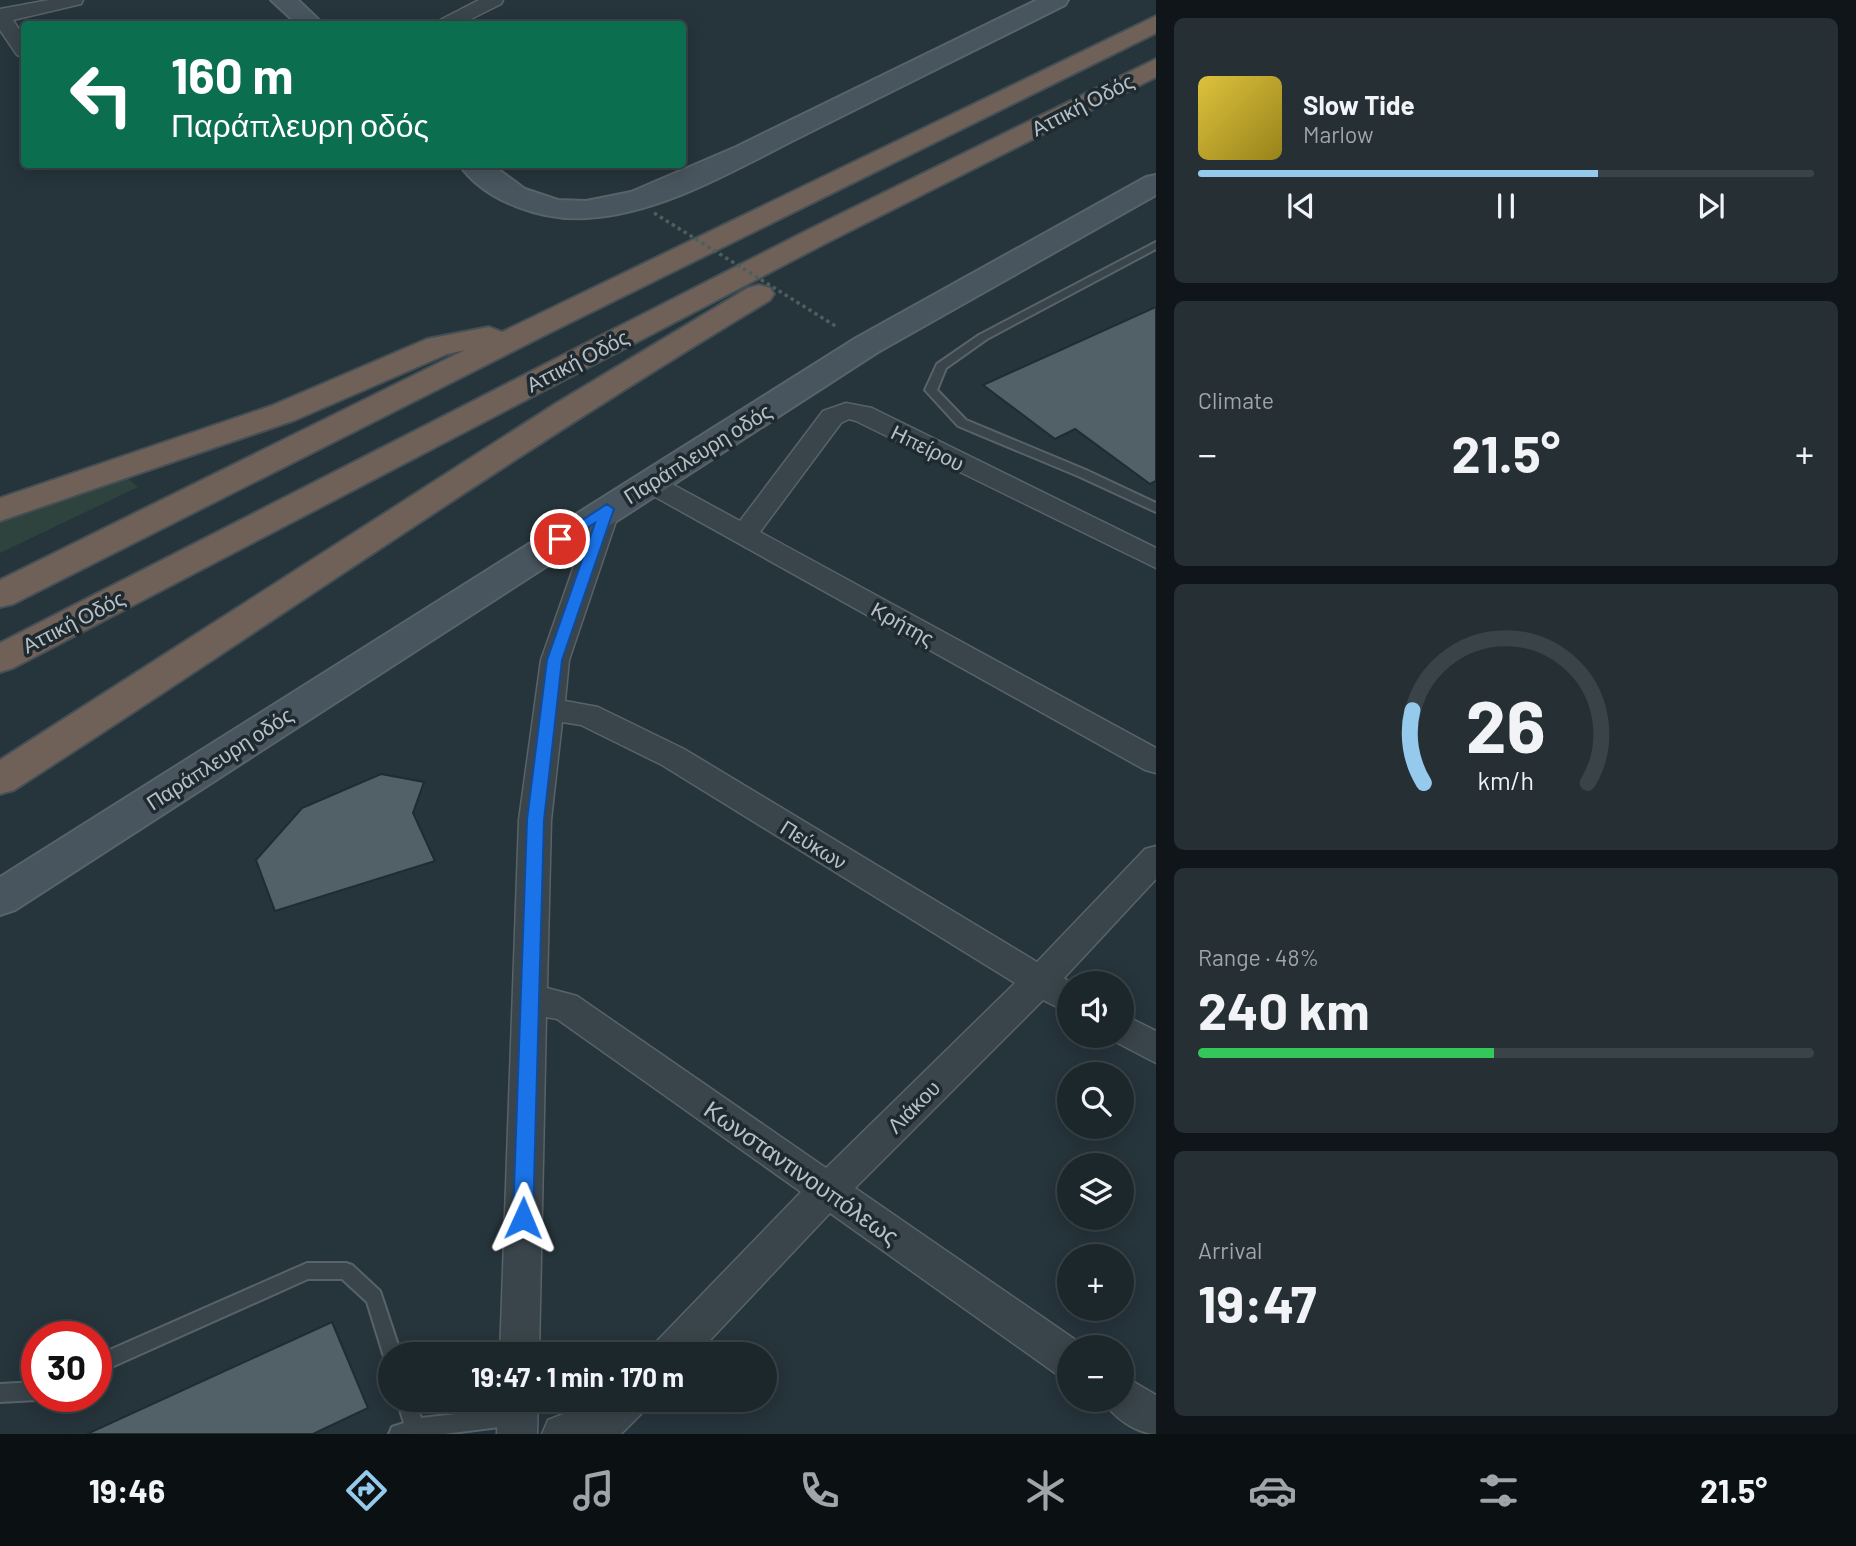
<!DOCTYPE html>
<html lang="en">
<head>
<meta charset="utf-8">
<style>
  :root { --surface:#1c272c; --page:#252f34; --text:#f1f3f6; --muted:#a0a5a9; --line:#3a4448; --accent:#95caec }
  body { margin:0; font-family:Barlow,sans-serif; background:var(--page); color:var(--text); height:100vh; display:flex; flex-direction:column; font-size:26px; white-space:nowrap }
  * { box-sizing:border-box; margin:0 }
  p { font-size:23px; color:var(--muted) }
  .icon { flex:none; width:38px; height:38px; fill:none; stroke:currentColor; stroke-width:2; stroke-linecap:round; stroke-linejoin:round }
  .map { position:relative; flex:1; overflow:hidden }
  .details { display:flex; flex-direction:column; gap:18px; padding:18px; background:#0f1518; width:700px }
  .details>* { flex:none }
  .top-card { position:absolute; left:21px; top:21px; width:665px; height:147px; border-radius:7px; box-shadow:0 4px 18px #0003,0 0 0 2px var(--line); background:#0b6e4f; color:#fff; overflow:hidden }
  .tools { position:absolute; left:1057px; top:971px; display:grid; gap:14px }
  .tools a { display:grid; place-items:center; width:77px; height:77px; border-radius:50%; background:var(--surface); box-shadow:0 4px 18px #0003,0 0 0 2px var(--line); font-size:35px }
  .speed { position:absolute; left:21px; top:1321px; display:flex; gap:14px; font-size:35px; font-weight:700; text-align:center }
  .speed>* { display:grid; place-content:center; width:91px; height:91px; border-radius:50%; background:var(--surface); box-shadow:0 4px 18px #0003,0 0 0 2px var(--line); line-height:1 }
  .speed .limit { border:10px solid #d22; background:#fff; color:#111 }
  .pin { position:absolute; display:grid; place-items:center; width:60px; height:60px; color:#fff; margin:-30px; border:4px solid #fff; border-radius:50%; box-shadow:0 2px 7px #0007 }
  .me { position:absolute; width:77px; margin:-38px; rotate:1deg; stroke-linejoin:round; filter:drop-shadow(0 0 5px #0008) }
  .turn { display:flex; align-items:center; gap:24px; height:147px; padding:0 35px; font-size:32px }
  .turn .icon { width:91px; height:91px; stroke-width:2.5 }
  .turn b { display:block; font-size:49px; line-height:60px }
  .big { font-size:52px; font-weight:700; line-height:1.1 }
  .details .widget { flex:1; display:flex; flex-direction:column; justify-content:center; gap:10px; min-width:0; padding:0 24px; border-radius:10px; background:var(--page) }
  .details .dial { align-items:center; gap:0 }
  .dial svg { height:182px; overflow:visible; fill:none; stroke:var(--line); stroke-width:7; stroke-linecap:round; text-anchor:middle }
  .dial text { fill:var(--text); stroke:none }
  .song { display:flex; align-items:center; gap:21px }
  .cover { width:84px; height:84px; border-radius:10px; background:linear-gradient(135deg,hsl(50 70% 55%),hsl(50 70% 35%)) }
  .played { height:7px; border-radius:4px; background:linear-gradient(90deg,var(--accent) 65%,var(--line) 65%) }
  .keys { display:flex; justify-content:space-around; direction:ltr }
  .heat { display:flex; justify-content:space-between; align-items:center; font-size:38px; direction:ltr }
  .charge { height:10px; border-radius:5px; background:linear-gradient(90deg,#34c759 48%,var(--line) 0) }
  .trip { position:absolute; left:378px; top:1342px; width:399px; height:70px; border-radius:35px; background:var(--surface); box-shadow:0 4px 18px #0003,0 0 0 2px var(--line); font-weight:700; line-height:70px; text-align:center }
  .dock { display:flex; height:112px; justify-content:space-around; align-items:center; background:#0b1012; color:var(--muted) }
  .dock .icon { width:49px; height:49px }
  .dock .active { color:var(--accent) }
  .dock b { font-size:32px; color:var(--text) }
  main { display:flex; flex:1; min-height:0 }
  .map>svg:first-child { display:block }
</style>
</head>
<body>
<main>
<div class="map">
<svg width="1156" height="1434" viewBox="0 0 1156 1434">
  <rect width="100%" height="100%" fill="#26343b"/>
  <polygon fill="#2e433e" points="125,476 138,487 0,553 0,517"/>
  <g fill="#526168" stroke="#212c32" stroke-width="2">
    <polygon points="1156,307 1156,481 1150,484 1075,429 1055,439 983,385"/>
    <polygon points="381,774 424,782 413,813 435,861 275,911 256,860 302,808"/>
    <polygon points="332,1322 368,1408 313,1434 87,1434"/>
  </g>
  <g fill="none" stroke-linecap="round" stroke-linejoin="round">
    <defs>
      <g id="lane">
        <polygon points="1156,242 1156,249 987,339 946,368 937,390 966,420 1086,470 1156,503 1156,512 1078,476 958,426 925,390 937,364 979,335"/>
        <polygon points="307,1263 346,1263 352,1265 380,1291 401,1354 390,1354 390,1362 385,1360 367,1302 342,1279 308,1279 96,1374 96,1356"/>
        <polygon points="37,1382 37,1396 44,1398 37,1400 0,1402 0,1384"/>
        <polygon points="397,1400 415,1400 421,1418 516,1407 523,1409 525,1416 523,1423 516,1425 444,1434 389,1434 392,1427 404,1423"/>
      </g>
      <g id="street">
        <polygon points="49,0 83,0 81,4 13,20 24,37 24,57 17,55 0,30 0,9"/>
        <polygon points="479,0 503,0 501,4 461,24 437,24 440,20"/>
        <polygon points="846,403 872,408 1156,548 1156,568 856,421 849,419 841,423 760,532 1156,748 1156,773 1145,770 641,489 637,483 641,477 650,475 659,477 740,521 823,411"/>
        <path d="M607,500l9,3 4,6 -51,151 -4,41 33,6 86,42 353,213 108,-113 11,-3v33l-92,99 8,6h-3v29l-26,-13 -188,188 228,157 1,3h-15v30l-14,-5 -225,-160 -133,141h-45l5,-13 144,-149 -244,-173 -11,-2 -7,337h-39l19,-534 22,-160 53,-151 4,-6zM562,722l19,3 81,40 353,218 -189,185 -249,-172 -30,-8 4,-168z"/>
        <polygon points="1122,1014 1156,1031 1156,1063 1110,1039 1108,1036 1122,1036"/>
        <path d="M1122,1375l34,20v39c-18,0 -45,-17 -52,-34h18z"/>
        <polygon points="498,1400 538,1400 537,1434 497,1434"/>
        <polygon points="599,1400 647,1400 641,1414 621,1434 542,1434 548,1420"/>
      </g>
      <g id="secondary">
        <polygon points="271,0 298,0 323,24 297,24"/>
        <path d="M1037,0h31l-3,5c-86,43 -171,85 -257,128 -69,34 -143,80 -221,85 -44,3 -102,-16 -128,-54h32l34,25 33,11 28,1 45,-9 105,-45z"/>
        <polygon points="1156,175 1156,195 878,352 15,910 0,915 0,877 856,338 1146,177"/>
      </g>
      <g id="highway">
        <polygon points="1156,16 1156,33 545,335 13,604 0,607 0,580 465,350 447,354 295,420 0,521 0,498 271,406 427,339 489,327 502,332"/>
        <polygon points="1156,59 1156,77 828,242 13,668 0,672 0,643 808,230"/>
        <path d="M759,285l11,3 4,6 -4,6c-258,155 -503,327 -756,490l-14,4v-34l555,-356 193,-116z"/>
      </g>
    </defs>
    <use href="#lane" stroke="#586369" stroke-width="4"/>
    <use href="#street" stroke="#586369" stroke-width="3"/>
    <use href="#secondary" stroke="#586369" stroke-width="4"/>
    <use href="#highway" stroke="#455056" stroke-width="4"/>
    <use href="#lane" fill="#3a454b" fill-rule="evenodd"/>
    <use href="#street" fill="#3a454b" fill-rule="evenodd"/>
    <use href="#secondary" fill="#48555e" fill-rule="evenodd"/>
    <use href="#highway" fill="#706158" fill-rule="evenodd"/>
    <polyline stroke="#4d5f5d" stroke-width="3.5" stroke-dasharray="3.5 3.5" stroke-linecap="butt" points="654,213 837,327"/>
  </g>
  <polygon fill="#1a73e8" stroke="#114b97" stroke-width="2" points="607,504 614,509 562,660 544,820 533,1218 530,1224 523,1227 516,1224 513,1218 527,820 547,660 595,523 565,542 555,542 553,539"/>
  <g text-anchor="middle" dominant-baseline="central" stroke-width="7" stroke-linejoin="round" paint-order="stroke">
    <g font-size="21" fill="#b6c0c6" stroke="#1f2a30">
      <text transform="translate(1082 104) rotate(-27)">Αττική Οδός</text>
      <text transform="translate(577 360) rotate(-27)">Αττική Οδός</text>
      <text transform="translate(928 447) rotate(26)">Ηπείρου</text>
      <text transform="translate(697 453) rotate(-32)">Παράπλευρη οδός</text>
      <text transform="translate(73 621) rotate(-27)">Αττική Οδός</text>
      <text transform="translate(903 623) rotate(29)">Κρήτης</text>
      <text transform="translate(219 758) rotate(-33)">Παράπλευρη οδός</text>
      <text transform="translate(814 844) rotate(32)">Πεύκων</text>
      <text transform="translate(913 1106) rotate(-45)">Λιάκου</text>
    </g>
    <g font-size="24" fill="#b6c0c6" stroke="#1f2a30">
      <text transform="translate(802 1172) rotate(35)">Κωνσταντινουπόλεως</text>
    </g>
  </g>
</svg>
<div class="tools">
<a><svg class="icon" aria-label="sound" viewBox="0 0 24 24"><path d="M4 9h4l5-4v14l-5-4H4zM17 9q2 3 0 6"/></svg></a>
<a><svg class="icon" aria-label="search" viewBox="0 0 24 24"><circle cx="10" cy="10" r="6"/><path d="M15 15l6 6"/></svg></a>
<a><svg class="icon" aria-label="layers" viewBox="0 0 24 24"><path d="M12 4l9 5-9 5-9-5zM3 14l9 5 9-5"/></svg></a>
<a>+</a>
<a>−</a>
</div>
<div class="speed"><div class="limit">30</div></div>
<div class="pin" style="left:560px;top:539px;background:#d93025"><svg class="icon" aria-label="arrive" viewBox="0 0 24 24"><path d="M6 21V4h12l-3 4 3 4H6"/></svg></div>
<svg class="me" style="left:523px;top:1218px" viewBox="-20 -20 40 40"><path d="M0-17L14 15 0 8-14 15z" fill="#1a73e8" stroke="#fff" stroke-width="4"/></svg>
<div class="trip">19:47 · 1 min · 170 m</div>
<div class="top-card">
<div class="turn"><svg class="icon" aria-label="left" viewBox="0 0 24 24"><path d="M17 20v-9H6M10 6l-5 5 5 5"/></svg><div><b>160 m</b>Παράπλευρη οδός</div></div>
</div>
</div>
<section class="details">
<div class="widget">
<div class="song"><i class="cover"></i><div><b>Slow Tide</b><p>Marlow</p></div></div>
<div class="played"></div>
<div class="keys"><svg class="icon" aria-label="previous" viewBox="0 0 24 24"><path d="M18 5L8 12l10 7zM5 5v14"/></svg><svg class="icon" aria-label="pause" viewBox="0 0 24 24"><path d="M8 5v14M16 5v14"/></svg><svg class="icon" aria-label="next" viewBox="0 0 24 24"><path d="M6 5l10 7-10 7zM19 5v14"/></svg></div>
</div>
<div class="widget"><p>Climate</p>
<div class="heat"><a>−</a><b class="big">21.5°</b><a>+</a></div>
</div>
<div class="widget dial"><svg viewBox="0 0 100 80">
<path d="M14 69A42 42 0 1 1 86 69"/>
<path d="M14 69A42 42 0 0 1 9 37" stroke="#95caec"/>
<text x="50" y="56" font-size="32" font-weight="700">26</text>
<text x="50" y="72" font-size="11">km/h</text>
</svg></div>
<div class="widget"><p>Range · 48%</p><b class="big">240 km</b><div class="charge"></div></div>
<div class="widget"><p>Arrival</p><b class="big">19:47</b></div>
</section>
</main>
<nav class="dock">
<b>19:46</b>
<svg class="icon active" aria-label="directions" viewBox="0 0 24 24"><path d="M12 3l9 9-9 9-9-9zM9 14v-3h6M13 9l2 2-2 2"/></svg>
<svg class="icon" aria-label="music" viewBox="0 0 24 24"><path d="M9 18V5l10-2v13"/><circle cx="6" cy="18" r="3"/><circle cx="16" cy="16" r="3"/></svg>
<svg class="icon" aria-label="phone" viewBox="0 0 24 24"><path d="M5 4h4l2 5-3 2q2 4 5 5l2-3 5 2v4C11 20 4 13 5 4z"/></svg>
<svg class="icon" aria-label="climate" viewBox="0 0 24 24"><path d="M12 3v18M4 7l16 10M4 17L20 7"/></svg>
<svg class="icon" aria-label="car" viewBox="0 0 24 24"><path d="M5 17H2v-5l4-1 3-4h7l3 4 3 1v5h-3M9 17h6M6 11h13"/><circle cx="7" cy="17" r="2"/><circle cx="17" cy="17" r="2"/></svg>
<svg class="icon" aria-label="filters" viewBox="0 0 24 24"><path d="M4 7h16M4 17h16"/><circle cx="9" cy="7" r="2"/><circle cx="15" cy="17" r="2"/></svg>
<b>21.5°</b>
</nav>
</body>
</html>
